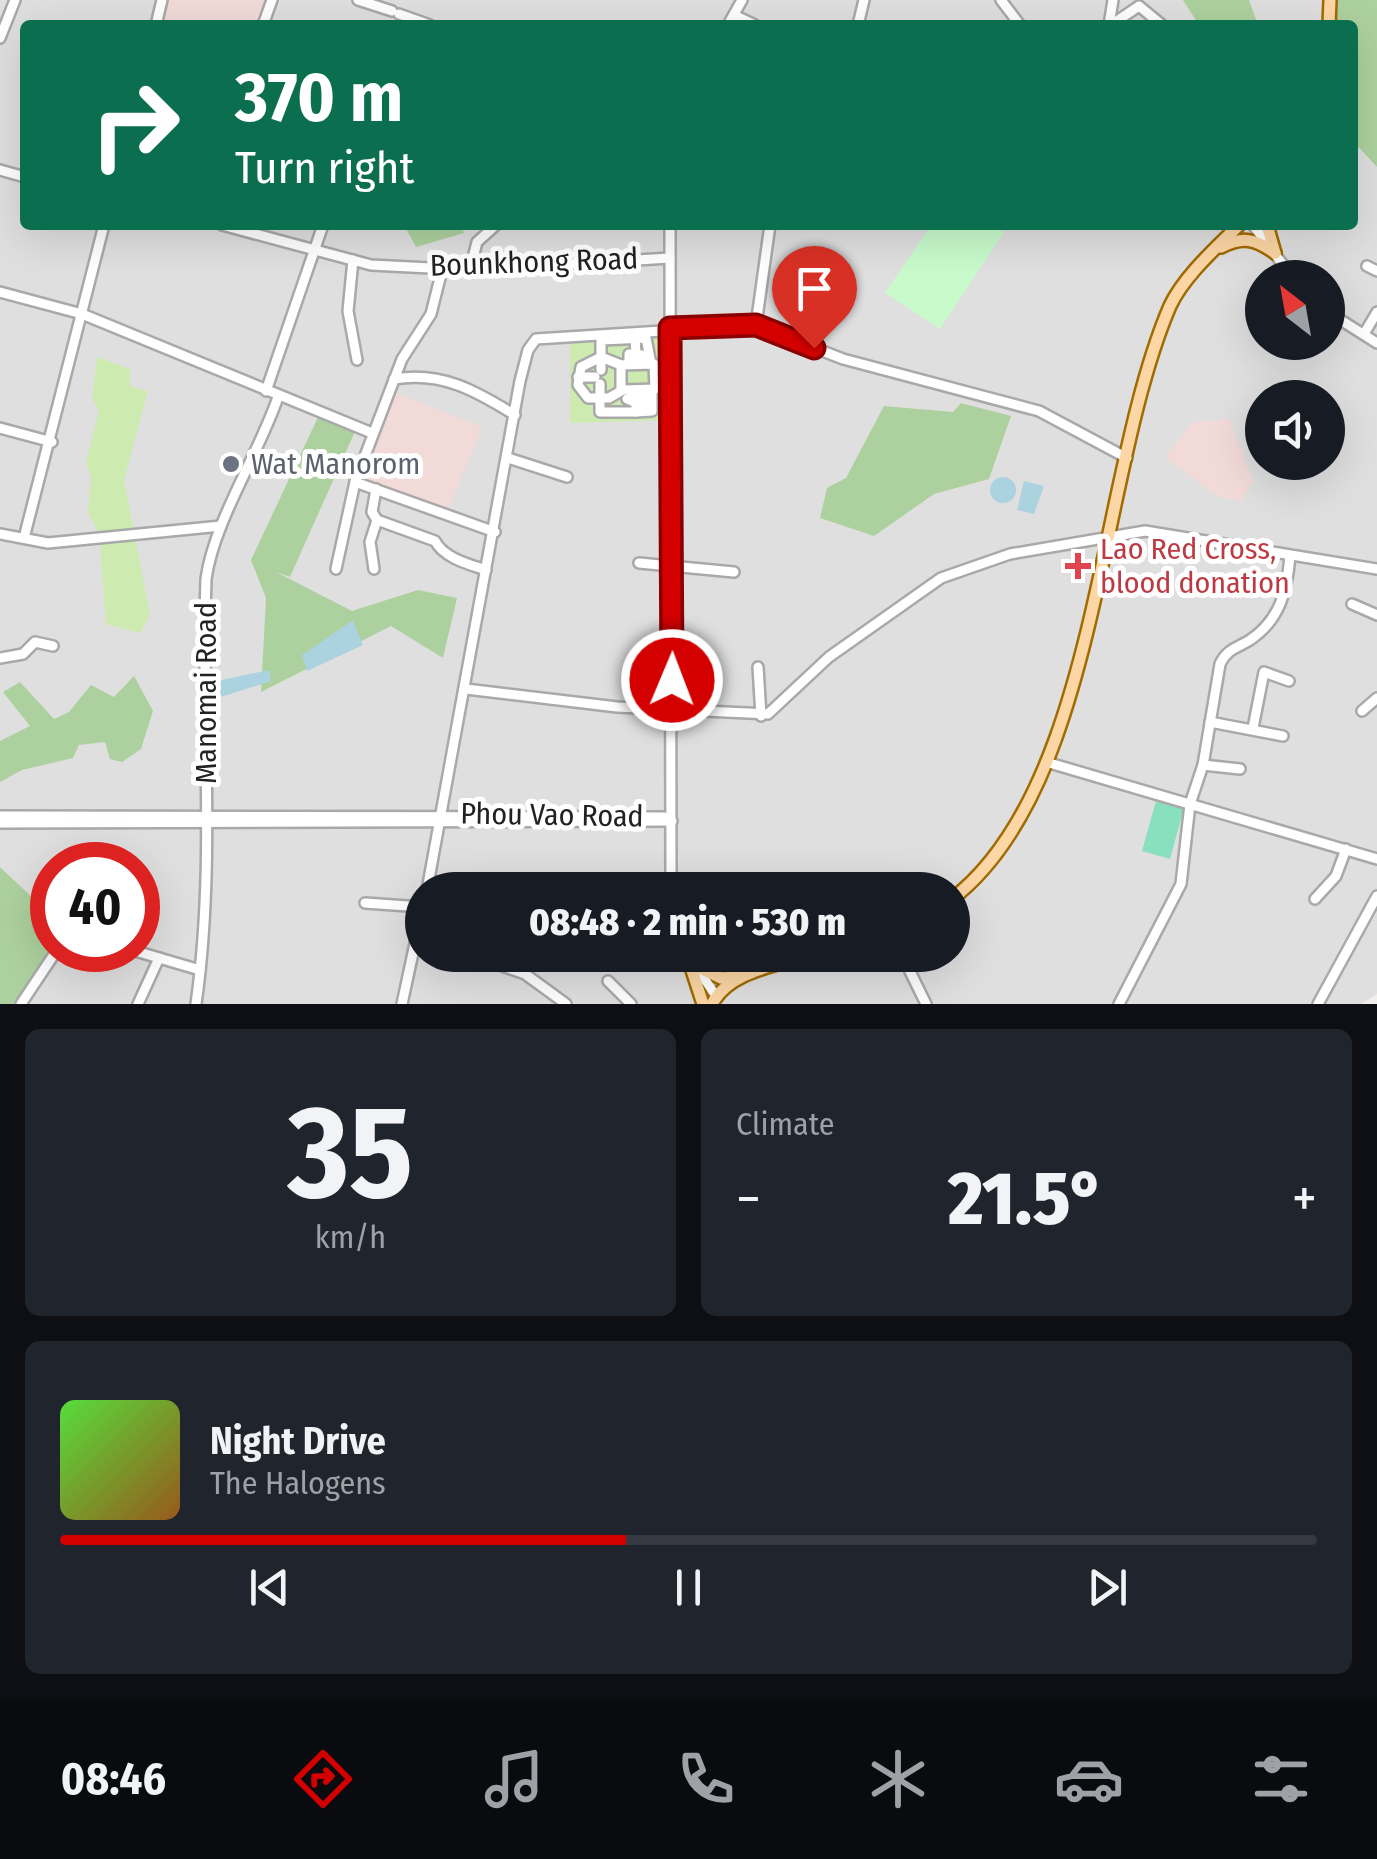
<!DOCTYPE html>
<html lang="en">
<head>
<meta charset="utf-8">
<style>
  :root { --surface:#171b24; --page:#20242c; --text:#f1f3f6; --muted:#9ea1a6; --line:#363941; --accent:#d40000 }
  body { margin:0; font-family:"Fira Sans Condensed",sans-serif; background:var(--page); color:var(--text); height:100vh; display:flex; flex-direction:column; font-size:38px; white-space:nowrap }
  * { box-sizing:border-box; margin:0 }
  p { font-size:32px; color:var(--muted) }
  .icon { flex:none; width:55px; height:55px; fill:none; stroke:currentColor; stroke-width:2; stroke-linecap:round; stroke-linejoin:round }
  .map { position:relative; height:1004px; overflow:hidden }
  .sheet { display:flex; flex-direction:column; gap:25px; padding:25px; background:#0d0f14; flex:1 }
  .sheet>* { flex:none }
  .hud { position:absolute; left:20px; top:20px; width:1338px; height:210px; border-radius:10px; box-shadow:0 10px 40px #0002; background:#0b6e4f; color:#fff; overflow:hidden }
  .needle { width:65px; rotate:329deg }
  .controls { position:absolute; left:1245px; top:260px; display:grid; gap:20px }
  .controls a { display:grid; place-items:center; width:100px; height:100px; border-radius:50%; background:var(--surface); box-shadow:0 10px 40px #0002; font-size:50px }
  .speed { position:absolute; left:30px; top:842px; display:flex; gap:20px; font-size:50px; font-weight:700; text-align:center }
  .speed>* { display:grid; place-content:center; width:130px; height:130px; border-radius:50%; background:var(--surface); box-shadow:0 10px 40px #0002; line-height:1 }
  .speed .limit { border:15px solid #d22; background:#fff; color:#111 }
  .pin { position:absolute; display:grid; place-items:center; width:85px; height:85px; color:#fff; margin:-102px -42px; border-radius:50% 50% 50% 0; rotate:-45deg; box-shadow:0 0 10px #0007 }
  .pin .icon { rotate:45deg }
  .me { position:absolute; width:110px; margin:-55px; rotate:1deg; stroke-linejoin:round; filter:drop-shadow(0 0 8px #0008) }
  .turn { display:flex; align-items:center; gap:35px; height:210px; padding:0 50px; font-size:45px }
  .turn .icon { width:130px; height:130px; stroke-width:2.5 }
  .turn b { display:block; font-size:70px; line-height:85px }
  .big { font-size:75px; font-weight:800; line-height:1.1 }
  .sheet .widget { flex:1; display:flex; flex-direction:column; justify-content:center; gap:15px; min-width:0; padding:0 35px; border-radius:15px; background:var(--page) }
  .sheet .dial { align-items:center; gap:0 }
  .dial b { font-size:130px; line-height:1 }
  .song { display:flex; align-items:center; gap:30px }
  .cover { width:120px; height:120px; border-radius:15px; background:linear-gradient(135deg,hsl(110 70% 55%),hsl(30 70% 35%)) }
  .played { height:10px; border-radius:5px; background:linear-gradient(90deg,var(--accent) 45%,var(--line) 45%) }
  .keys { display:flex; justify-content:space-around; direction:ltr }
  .heat { display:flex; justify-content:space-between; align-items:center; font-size:55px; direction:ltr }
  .sheet .tiles { flex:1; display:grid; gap:25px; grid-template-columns:1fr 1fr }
  .widget:last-child { grid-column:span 2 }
  .trip { position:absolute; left:405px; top:872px; width:565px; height:100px; border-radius:50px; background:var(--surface); box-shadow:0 10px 40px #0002; font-weight:800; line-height:100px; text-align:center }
  .tabs { display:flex; height:160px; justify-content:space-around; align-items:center; background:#090b0e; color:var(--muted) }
  .tabs .icon { width:70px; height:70px }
  .tabs .active { color:var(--accent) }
  .tabs b { font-size:45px; color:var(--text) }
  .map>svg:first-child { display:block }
</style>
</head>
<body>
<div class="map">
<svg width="1377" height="1004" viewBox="0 0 1377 1004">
  <rect width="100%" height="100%" fill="#f2efe9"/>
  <path fill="#e0dfdf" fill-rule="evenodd" d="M0,0h1377v994l-16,10h-1348l39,-57 86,3v-85h-86v51l-52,-49zM25,25h1327v200h-1327zM1262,278h66v64h-66zM1262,398h66v64h-66zM422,890h530v65h-530z"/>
  <g fill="#f2dad9">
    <polygon points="167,0 264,0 259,25 161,25"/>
    <polygon points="393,392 482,427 446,515 359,480"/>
    <polygon points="1229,419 1253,481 1241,501 1217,496 1165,457 1192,423"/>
  </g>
  <g fill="#cdebb0">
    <polygon points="659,333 663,420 570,423 570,339"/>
    <polygon points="97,357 130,369 130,386 148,391 124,480 150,615 140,633 106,624 99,534 88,512 91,478 86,463 99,411 92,398"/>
  </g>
  <g fill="#add19e">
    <polygon points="1183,0 1249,0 1258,25 1199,25"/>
    <polygon points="1335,0 1377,0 1377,167 1353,141 1352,25 1335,25"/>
    <polygon points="404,225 461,225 464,233 416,247"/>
    <polygon points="961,403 1011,416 989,479 934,494 874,536 820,518 827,488 846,478 884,406 953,412"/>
    <polygon points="320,413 357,427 290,577 276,572 352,611 418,590 457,598 443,658 391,626 261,692 266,598 251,560"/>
    <polygon points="134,676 153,711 141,749 122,762 110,759 105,742 79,745 73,758 22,770 0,782 0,741 30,726 3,692 20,682 54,719 69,712 91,685 114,697"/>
    <polygon points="0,867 52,916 52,947 13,1004 0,1004"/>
  </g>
  <polygon fill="#c8facc" points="931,225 992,225 1004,232 940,329 885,293"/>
  <polygon fill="#88e0be" points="1156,801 1184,808 1170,859 1142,851"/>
  <g fill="#aad3df">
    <circle cx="1003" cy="490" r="13"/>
    <polygon points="1024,481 1044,486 1034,514 1017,510"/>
    <polygon points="353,620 363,645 307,671 302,655"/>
    <polygon points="269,670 271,681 221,697 217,681"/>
  </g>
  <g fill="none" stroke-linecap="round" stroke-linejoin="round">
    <defs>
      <g id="minor">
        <polyline points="358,0 392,11"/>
        <polyline points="1001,0 1020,25"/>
        <polyline points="399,14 430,25"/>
        <polyline points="734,15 755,25"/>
        <polyline points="156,25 162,0"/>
        <polyline points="263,25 272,0"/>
        <polyline points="728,25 742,0"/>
        <polyline points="858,25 864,0"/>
        <polyline points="1109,25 1113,0"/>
        <polyline points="1111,25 1139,6 1162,25"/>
        <polyline points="0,38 15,0"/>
        <polyline points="0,170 25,177"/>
        <polyline points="222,225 371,265 470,270 670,258"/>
        <polyline points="670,225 671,890"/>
        <polyline points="1253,225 1293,278"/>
        <polyline points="353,260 348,311 357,360"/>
        <polyline points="1367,266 1377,271"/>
        <polyline points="470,270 477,242 496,225"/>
        <polyline points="0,292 82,314 372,433"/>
        <polyline points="1328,312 1377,343"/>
        <polyline points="756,325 770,225"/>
        <polyline points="1364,334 1377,312"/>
        <polyline points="635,338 636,354 646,356 629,361 629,354 636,354"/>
        <polyline points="621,365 654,364 655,389 624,390"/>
        <polyline points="601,370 601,357 581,367 578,385 588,398 609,398 621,391 621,365 601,357 601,340 646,338 651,364"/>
        <polyline points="578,377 595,377"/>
        <path d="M394,379c48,-8 82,12 121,36"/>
        <polyline points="600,384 600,412 636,412"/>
        <polyline points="266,391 323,225"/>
        <polyline points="636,403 645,403 645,396 627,399 636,403 636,412 652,411 652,389"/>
        <polyline points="0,428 52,442"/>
        <polyline points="508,458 567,477"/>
        <polyline points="355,482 495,532"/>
        <path d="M376,489l-4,23 5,8 58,21c9,17 33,23 51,29"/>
        <polyline points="0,534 48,543 221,526"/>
        <polyline points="24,538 104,225"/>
        <polyline points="639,563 734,572"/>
        <polyline points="336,569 355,482 402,359 431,314 442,270"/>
        <polyline points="374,569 370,542 377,520"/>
        <polyline points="1352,604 1377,615"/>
        <polyline points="0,658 23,654 35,642 53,646"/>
        <polyline points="758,667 761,716"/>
        <polyline points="466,689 617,707 768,714 829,657 941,578 1010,554 1145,531 1377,569"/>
        <polyline points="1362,711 1377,698"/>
        <polyline points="1210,722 1283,736"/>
        <polyline points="1253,728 1264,672 1289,681"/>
        <polyline points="1046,762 1377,859"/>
        <polyline points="1203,765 1240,769"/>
        <polyline points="0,816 664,817 672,821 0,823"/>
        <polyline points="427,890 520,381 528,350 536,339 756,325 843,359 1039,411 1127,458"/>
        <polyline points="1315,899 1336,876 1346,849"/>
        <polyline points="365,903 422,907"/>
        <polyline points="132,950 200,970"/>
        <polyline points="471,955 525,974 566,1004"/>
        <polyline points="902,955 926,1004"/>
        <polyline points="695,965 716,996"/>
        <polyline points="608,981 631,1004"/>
        <polyline points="21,1004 57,950"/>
        <polyline points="138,1004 159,958"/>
        <path d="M196,1004c20,-141 5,-284 10,-425 8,-58 52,-123 72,-182"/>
        <polyline points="402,1004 422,911"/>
        <path d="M1119,1004l62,-120 9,-80 13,-39 17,-101c7,-15 17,-16 30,-24 31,-21 37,-50 40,-84"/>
        <polyline points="1318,1004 1377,896"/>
      </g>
      <g id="major">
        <polyline points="1329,25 1330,0"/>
        <polyline points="1267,225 1275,253"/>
        <path d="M1221,247c22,-11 34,-8 54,6"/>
        <path d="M952,899c147,-113 146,-426 218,-593 14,-30 46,-58 69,-81"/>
        <polyline points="687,955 703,1004"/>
        <polyline points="696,966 721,978 737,977"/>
        <path d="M712,1004c17,-33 64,-38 97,-49"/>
      </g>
    </defs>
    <use href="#minor" stroke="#a9a9a9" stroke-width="14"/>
    <use href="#major" stroke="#a06b00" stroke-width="16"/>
    <use href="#minor" stroke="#fff" stroke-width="9"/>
    <use href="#major" stroke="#fcd6a4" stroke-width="11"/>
  </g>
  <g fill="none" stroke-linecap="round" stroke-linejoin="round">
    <defs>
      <polyline id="route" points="672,680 670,328 756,325 814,348"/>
    </defs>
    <use href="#route" stroke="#8a0000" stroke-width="25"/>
    <use href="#route" stroke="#d40000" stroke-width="18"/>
  </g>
  <circle fill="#6b7280" stroke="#fff" stroke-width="4" cx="231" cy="464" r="10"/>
  <path fill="#e0444e" stroke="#fff" stroke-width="4" d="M1073 551h10v10h10v10h-10v10h-10v-10h-10v-10h10z"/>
  <g text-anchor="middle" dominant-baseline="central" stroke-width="10" stroke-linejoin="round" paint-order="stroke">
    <g font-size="30" fill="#222" stroke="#fff">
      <text transform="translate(534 262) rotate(-2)">Bounkhong Road</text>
      <text transform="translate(206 693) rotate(-90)">Manomai Road</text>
      <text transform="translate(552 815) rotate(1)">Phou Vao Road</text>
    </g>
    <g font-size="30" fill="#5b616d" stroke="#fff" text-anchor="start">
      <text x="251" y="464">Wat Manorom</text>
    </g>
    <g font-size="30" fill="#be3a42" stroke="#fff" text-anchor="start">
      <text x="1100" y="549">Lao Red Cross,<tspan x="1100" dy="34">blood donation</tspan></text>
    </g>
  </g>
</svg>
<div class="controls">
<a><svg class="needle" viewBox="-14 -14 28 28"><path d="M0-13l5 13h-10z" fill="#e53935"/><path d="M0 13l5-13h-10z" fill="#9ea1a6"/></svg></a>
<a><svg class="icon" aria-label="sound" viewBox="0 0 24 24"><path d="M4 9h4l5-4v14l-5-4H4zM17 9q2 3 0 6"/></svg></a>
</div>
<div class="speed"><div class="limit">40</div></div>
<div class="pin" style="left:814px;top:348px;background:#d93025"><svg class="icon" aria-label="arrive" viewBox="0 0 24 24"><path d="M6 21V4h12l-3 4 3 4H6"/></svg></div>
<svg class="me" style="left:672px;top:680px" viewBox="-20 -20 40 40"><circle r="17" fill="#d40000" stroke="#fff" stroke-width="3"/><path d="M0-11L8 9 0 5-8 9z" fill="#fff"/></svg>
<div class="trip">08:48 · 2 min · 530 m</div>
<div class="hud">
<div class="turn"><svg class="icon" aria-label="right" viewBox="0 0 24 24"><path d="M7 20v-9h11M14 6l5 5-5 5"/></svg><div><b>370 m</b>Turn right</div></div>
</div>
</div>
<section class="sheet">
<div class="tiles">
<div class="widget dial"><b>35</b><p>km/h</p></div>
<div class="widget"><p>Climate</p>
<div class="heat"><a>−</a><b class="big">21.5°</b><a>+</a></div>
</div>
<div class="widget">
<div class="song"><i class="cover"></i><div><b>Night Drive</b><p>The Halogens</p></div></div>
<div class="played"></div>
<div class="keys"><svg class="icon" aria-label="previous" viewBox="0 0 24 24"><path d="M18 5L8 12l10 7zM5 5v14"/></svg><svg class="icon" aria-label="pause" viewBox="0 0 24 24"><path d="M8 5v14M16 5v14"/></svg><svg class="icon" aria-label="next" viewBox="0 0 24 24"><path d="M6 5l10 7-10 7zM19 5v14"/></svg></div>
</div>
</div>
</section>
<nav class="tabs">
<b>08:46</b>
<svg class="icon active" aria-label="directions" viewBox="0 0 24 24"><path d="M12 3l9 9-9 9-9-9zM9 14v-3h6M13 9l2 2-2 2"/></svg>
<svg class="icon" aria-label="music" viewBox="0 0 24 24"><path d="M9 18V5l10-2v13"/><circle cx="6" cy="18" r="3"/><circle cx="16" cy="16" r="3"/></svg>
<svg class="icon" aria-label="phone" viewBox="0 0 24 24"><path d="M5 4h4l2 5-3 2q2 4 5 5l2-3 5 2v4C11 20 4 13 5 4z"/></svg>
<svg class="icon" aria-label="climate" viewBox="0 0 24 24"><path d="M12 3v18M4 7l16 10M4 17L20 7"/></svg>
<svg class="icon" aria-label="car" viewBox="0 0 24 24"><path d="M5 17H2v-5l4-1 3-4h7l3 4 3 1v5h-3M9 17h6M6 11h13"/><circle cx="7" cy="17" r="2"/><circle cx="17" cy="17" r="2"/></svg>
<svg class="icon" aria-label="filters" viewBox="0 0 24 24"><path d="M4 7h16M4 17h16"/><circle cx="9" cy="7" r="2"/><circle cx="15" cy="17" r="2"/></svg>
</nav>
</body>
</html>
